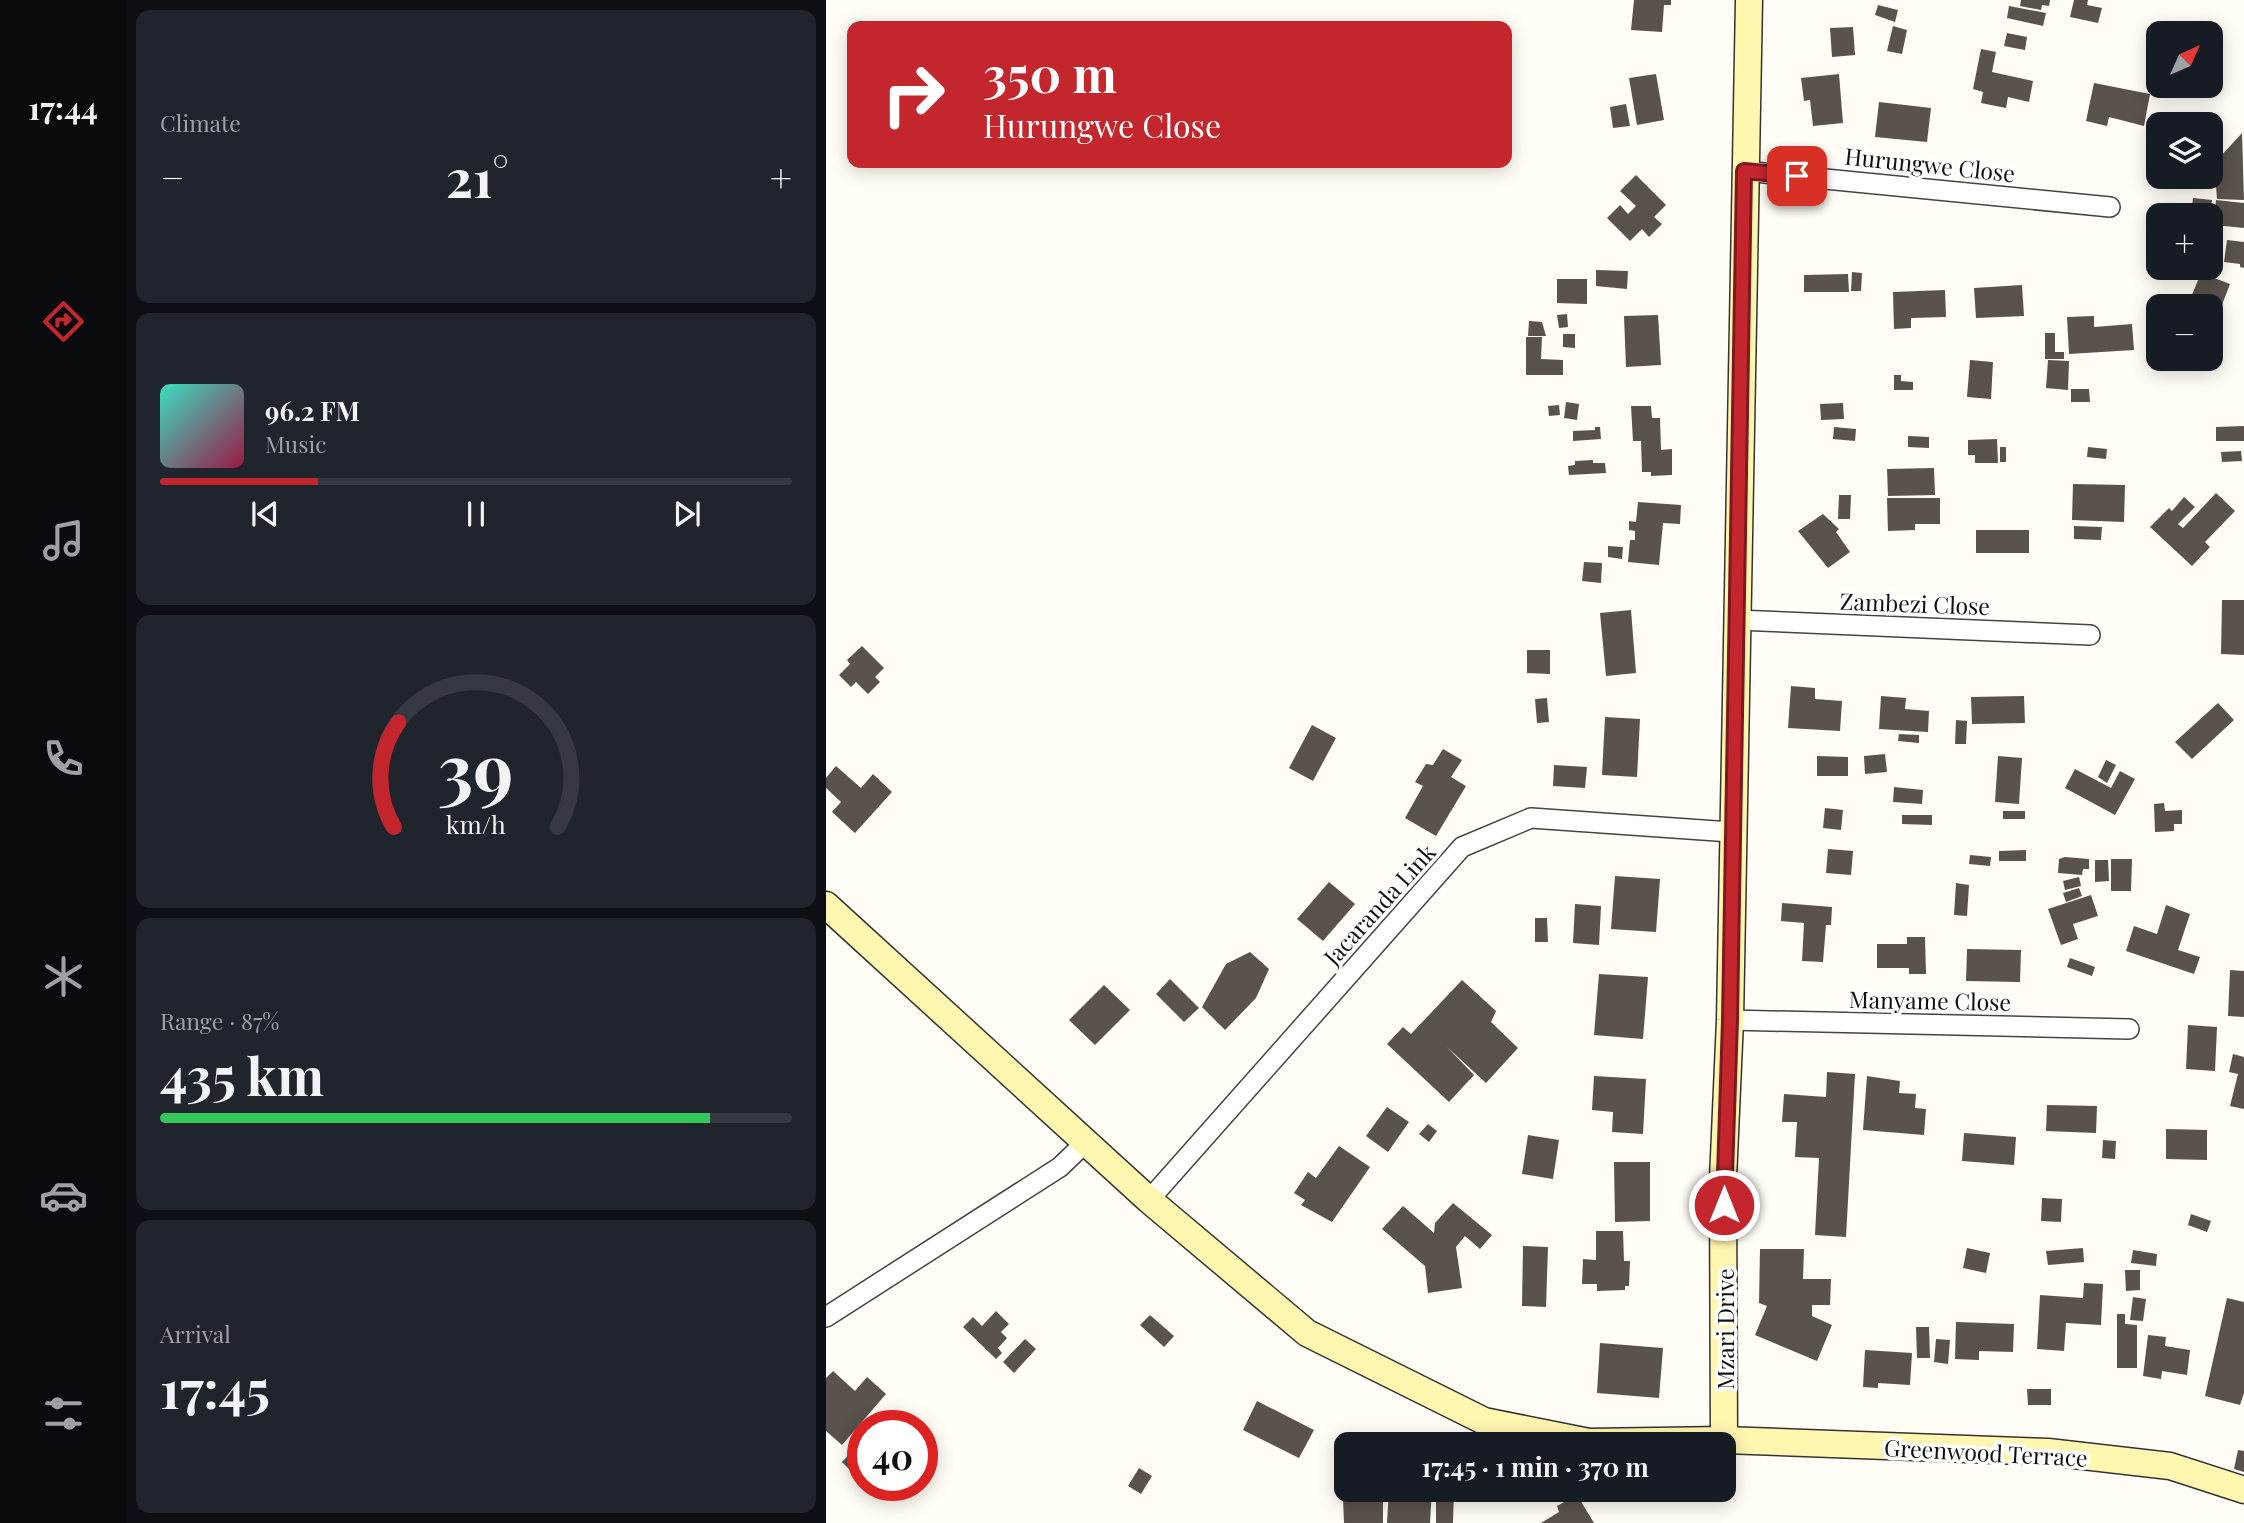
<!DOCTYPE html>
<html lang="en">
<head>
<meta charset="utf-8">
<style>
  :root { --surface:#171b24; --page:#20242c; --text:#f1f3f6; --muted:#9ea1a6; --line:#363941; --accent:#c4262e }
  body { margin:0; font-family:"Playfair Display",serif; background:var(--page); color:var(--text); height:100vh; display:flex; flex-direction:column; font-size:26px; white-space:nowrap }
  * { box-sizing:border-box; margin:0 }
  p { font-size:23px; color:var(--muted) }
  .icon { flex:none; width:38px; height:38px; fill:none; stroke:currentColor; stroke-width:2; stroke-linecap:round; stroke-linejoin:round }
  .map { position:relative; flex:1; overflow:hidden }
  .drawer { display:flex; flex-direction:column; gap:10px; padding:10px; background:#0d0f14; width:700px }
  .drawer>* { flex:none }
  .top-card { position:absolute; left:21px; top:21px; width:665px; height:147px; border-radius:14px; box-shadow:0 4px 18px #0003; background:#c4262e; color:#fff; overflow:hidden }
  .needle { width:46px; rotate:45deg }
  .fabs { position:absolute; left:1320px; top:21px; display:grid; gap:14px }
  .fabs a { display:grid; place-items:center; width:77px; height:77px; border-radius:14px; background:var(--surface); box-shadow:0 4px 18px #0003; font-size:35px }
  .speed { position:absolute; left:21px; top:1410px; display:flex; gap:14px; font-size:35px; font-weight:700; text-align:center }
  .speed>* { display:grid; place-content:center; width:91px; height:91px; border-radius:50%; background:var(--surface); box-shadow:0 4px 18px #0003; line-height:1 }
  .speed .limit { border:10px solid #d22; background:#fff; color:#111 }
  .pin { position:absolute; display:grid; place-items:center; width:60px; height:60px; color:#fff; margin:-30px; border-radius:14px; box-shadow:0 4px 10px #0006 }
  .me { position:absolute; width:77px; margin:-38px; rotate:0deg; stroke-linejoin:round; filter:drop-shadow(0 0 5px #0008) }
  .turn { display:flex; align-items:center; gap:24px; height:147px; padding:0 21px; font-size:32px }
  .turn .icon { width:91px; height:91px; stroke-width:2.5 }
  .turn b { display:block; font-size:49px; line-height:60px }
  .big { font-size:52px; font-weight:700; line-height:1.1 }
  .drawer .tile { flex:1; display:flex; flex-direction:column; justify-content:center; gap:10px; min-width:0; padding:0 24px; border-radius:14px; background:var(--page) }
  .drawer .dial { align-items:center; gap:0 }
  .dial svg { height:182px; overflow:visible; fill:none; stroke:var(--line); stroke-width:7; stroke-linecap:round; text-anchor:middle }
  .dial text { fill:var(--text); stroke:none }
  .song { display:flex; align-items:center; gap:21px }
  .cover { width:84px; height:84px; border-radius:10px; background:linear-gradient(135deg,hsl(170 70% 55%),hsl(340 70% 35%)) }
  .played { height:7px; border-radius:4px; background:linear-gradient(90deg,var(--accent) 25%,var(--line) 25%) }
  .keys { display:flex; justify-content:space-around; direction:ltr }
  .heat { display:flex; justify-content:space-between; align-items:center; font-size:38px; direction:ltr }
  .charge { height:10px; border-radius:5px; background:linear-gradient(90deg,#34c759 87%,var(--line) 0) }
  .trip { position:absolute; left:508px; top:1432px; width:402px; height:70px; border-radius:14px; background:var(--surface); box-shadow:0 4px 18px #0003; font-weight:700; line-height:70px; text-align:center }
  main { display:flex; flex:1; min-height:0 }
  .tab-bar { display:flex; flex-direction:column; width:126px; justify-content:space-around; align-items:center; background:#090b0e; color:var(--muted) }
  .tab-bar .icon { width:49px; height:49px }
  .tab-bar .current { color:var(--accent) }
  .tab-bar b { font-size:32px; color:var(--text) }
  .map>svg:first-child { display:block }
</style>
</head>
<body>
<main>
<nav class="tab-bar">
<b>17:44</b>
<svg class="icon current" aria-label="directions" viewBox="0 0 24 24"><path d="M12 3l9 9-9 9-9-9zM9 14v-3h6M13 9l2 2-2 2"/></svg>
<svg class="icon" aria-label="music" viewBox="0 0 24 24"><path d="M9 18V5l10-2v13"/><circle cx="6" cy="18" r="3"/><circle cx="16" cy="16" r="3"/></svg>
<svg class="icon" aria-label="phone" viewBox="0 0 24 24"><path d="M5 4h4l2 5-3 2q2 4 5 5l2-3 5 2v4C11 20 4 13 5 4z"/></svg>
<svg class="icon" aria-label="climate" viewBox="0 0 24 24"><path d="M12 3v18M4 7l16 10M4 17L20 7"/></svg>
<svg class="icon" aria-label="car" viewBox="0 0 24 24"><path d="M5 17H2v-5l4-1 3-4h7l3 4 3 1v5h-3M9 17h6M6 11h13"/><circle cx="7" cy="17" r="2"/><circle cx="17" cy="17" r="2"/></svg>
<svg class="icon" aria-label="filters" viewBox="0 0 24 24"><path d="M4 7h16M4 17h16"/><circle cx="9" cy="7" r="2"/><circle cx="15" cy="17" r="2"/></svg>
</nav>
<section class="drawer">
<div class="tile"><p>Climate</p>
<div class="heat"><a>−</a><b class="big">21°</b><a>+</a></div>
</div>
<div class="tile">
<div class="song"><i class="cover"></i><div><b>96.2 FM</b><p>Music</p></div></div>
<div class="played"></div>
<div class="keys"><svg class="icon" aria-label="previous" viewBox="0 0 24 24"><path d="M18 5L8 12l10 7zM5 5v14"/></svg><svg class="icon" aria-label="pause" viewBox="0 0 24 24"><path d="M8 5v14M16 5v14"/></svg><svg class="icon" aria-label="next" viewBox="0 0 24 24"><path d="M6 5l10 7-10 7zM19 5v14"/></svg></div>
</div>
<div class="tile dial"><svg viewBox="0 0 100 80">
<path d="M14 69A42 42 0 1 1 86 69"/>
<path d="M14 69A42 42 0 0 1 16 23" stroke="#c4262e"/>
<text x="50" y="56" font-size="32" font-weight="700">39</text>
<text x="50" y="72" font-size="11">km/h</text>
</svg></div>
<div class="tile"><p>Range · 87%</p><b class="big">435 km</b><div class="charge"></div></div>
<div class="tile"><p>Arrival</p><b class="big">17:45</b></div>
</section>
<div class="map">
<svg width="1418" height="1523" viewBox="0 0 1418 1523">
  <rect width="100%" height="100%" fill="#fffdf5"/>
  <g fill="#5a524d">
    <polygon points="808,0 845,0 845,5 838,5 836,32 805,30"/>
    <polygon points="1195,0 1224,0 1223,6 1216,5 1215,10 1194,6"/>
    <polygon points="1248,0 1262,0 1261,5 1276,8 1272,23 1244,17"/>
    <polygon points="1052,5 1072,10 1069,22 1049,15"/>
    <polygon points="1183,6 1220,13 1217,26 1181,18"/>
    <polygon points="1067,26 1081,30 1076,54 1061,51"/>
    <polygon points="1027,27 1029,55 1006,57 1004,28"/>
    <polygon points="1181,33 1201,37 1199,50 1178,46"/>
    <polygon points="1155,49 1170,52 1166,72 1207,81 1203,102 1182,97 1180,108 1155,103 1157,92 1147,89"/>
    <polygon points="830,74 838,120 811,125 803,78"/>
    <polygon points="1013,74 1017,123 987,126 984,100 978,101 975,78"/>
    <polygon points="1268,83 1324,94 1318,126 1283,117 1281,126 1260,121"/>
    <polygon points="1349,86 1378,86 1376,96 1348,91"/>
    <polygon points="1053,102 1105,108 1101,142 1049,137"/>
    <polygon points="800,104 804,126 787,128 784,107"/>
    <polygon points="1416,133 1418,200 1391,199 1390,186 1380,177 1384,177 1384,168"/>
    <polygon points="810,175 840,205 828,217 836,224 823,237 816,229 804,241 781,218 794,205 802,214 810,206 794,191"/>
    <polygon points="1367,198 1386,200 1384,215 1365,215"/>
    <polygon points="1390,200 1418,203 1418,228 1388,225"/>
    <polygon points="1384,226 1393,227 1392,237 1384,236"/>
    <polygon points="1401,240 1418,242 1418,268 1414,267 1414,264 1398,262"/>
    <polygon points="770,270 802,271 801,289 770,286"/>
    <polygon points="1026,272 1036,273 1035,291 1025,291"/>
    <polygon points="1375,273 1404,284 1389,323 1384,321 1384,306 1352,306 1354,299 1363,302"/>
    <polygon points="1022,274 1023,292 978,292 978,275"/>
    <polygon points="731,279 761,279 761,304 731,303"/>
    <polygon points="1196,285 1198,316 1150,318 1148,288"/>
    <polygon points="1119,290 1120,317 1085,318 1085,328 1068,329 1067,292"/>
    <polygon points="741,314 742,327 733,328 731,315"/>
    <polygon points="832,315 835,365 800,367 798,316"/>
    <polygon points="1268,316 1268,327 1306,324 1308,350 1243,354 1241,317"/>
    <polygon points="703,321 716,322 720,336 702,336"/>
    <polygon points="1219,333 1229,333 1229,352 1238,352 1238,359 1219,359"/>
    <polygon points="737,334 749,334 749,348 737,347"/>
    <polygon points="700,337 716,337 715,359 737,360 737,375 700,375"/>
    <polygon points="1144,360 1167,362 1165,399 1141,397"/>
    <polygon points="1222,360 1243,361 1242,390 1220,388"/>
    <polygon points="1068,375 1075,375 1075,381 1087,382 1087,390 1068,390"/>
    <polygon points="1245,389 1263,389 1264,402 1245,402"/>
    <polygon points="740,402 753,404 751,420 738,418"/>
    <polygon points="1017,403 1018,419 995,420 994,404"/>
    <polygon points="733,405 734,415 723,416 722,406"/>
    <polygon points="805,406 825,406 826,418 834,418 835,450 846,449 846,475 825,476 825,472 816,472 815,441 807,441"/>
    <polygon points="1418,426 1418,441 1390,441 1390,427"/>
    <polygon points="769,427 774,427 775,439 747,441 747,431 769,430"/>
    <polygon points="1008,427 1030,429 1029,441 1007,439"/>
    <polygon points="1082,436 1103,437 1103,448 1082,447"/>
    <polygon points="1171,439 1172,463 1149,463 1149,455 1142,455 1142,440"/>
    <rect x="1174" y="447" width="6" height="15"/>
    <polygon points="1262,447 1281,449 1280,459 1261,457"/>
    <polygon points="1415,451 1416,461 1396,462 1395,452"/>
    <polygon points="767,460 767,463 779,463 780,473 743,475 742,466 749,465 749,461"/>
    <polygon points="1108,468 1109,495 1062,496 1061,469"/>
    <polygon points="1247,484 1299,485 1298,522 1246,520"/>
    <polygon points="1390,493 1409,511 1379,542 1384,547 1366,566 1324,527 1343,508 1346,511 1358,497 1369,507 1352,524 1357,528"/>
    <polygon points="1013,495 1025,495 1024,519 1012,519"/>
    <polygon points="1061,498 1114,498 1114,524 1089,524 1089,530 1062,531"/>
    <polygon points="812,502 855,505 854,524 837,523 833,565 802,562 804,540 809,540 809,531 803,530 803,521 810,522"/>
    <polygon points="997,514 1013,529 1010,532 1024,552 1002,568 972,531"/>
    <polygon points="1248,526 1276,527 1275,540 1248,539"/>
    <rect x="1150" y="530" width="53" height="23"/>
    <polygon points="782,546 797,547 796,559 782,557"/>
    <polygon points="758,562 776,563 775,583 756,581"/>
    <polygon points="1396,600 1418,600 1418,655 1395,654"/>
    <polygon points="805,610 810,673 780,676 774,613"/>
    <polygon points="36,646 58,668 49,677 54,682 42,694 30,682 25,687 13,675 24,664 21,660"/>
    <polygon points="701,650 724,650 724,674 701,673"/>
    <polygon points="965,686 989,688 989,699 1016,701 1014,731 962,728"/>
    <polygon points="1055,696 1080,698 1079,709 1103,711 1102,732 1053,729"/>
    <polygon points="1198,696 1199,723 1146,724 1145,697"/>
    <polygon points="721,698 723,722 711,723 709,699"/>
    <polygon points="1392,703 1408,720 1366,759 1349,742"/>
    <polygon points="779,717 814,719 811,777 776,775"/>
    <polygon points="1130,720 1141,721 1140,744 1129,744"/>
    <polygon points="486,725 510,738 487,781 463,768"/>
    <polygon points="1073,734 1093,735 1093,743 1072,741"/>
    <polygon points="617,749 636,760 625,777 640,786 610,836 579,818 597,786 589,782 600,764 607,765"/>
    <polygon points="1059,754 1061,772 1039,774 1038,756"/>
    <polygon points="991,756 1022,757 1022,776 991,776"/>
    <polygon points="1172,756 1196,758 1193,804 1169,802"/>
    <polygon points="1280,760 1290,765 1281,783 1272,777"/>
    <polygon points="728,765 761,767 759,788 727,786"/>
    <polygon points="10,766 35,788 47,774 66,792 29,833 6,812 15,802 0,788 0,778"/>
    <polygon points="1249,769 1285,788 1294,771 1309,779 1289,815 1239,788"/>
    <polygon points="1068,787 1097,790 1096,804 1067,802"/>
    <polygon points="1338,803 1339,811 1356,810 1356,824 1348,824 1348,831 1329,832 1328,804"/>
    <polygon points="999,808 1017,810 1015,830 997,828"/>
    <rect x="1177" y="811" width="22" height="8"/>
    <polygon points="1076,815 1106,815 1106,825 1076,824"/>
    <polygon points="1002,849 1027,851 1025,875 1000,873"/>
    <polygon points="1200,850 1200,861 1173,861 1173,851"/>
    <polygon points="1144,855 1165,857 1164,866 1143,864"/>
    <polygon points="1239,857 1263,859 1263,869 1257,869 1256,875 1232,873 1233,859"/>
    <polygon points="1285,859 1306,859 1305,891 1285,891"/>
    <polygon points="1269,860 1282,860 1283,881 1269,882"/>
    <polygon points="789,876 834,879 830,932 785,929"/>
    <polygon points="1253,877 1255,886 1239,890 1237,881"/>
    <polygon points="503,882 529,904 497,941 471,919"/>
    <polygon points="1130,883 1143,885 1141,916 1128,915"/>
    <polygon points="1253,888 1256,896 1240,902 1237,893"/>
    <polygon points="1265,895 1272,916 1247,924 1252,939 1235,945 1222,909"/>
    <polygon points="956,903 1006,907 1005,925 1000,925 997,962 976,961 978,923 955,921"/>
    <polygon points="749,904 775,906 773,945 747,943"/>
    <polygon points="1340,905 1364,914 1352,950 1374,957 1368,974 1300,951 1308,926 1331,934"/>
    <polygon points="709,918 721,918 722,942 709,942"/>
    <polygon points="1081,937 1099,937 1100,974 1083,974 1083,968 1051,968 1051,944 1081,944"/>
    <polygon points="1141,949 1195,950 1194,982 1140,981"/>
    <polygon points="424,952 443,969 430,998 399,1030 376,1007 400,964"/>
    <polygon points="1244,958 1269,967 1266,976 1241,967"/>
    <polygon points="1404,970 1418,971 1418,1017 1402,1016"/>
    <polygon points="773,974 822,977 817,1039 768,1035"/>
    <polygon points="344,979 373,1008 358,1022 330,994"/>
    <polygon points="636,980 670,1011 665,1022 692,1048 660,1083 621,1047 648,1075 623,1102 561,1044 577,1027 585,1034"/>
    <polygon points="278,985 304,1010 269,1045 243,1020"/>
    <polygon points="1362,1025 1391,1027 1389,1071 1360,1069"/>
    <polygon points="1407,1054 1418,1057 1418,1109 1404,1106 1412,1074 1403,1072"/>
    <polygon points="1001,1072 1029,1074 1020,1237 989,1235 993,1158 969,1157 971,1122 956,1122 958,1094 1000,1097"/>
    <polygon points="768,1076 820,1079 817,1134 786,1132 787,1112 766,1110"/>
    <polygon points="1041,1076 1074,1081 1073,1093 1090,1094 1089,1108 1100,1109 1098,1135 1037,1130"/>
    <polygon points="1221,1105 1271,1106 1270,1133 1220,1131"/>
    <polygon points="561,1107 583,1122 562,1152 540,1136"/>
    <polygon points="602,1124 611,1131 603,1142 593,1134"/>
    <polygon points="1340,1129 1381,1130 1381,1160 1340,1159"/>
    <polygon points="1138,1133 1190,1137 1188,1165 1136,1161"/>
    <polygon points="702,1135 733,1140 727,1179 696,1174"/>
    <polygon points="1277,1140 1290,1141 1289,1159 1276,1158"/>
    <polygon points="513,1146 544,1167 506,1222 475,1205 479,1200 468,1193 482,1172 490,1178"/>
    <polygon points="788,1162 824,1162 824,1221 789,1222"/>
    <polygon points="1216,1198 1236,1199 1235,1222 1215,1221"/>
    <polygon points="627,1203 666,1235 654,1249 639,1236 630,1247 636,1288 602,1293 599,1266 556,1229 577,1206 608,1233 609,1223"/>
    <polygon points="1365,1214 1385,1221 1381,1232 1362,1225"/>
    <polygon points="770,1231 797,1231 798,1261 804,1261 803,1286 799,1286 799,1290 771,1291 771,1284 756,1284 757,1259 770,1260"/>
    <polygon points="697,1246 722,1247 720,1307 696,1306"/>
    <polygon points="1141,1248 1164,1253 1160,1273 1137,1268"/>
    <polygon points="1257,1248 1258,1262 1222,1265 1220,1251"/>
    <polygon points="934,1249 978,1249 977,1279 1005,1279 1004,1305 986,1305 986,1316 1006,1325 991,1361 929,1335 941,1306 933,1303"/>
    <polygon points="1307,1250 1331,1254 1330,1266 1305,1263"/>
    <polygon points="1299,1270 1314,1270 1314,1290 1300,1291"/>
    <polygon points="1258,1283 1277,1284 1275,1325 1240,1323 1238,1351 1211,1349 1214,1295 1257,1298"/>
    <polygon points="1307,1297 1320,1299 1317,1321 1304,1320"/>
    <polygon points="1401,1298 1418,1302 1418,1393 1414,1405 1379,1396"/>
    <polygon points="170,1311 183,1324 175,1332 181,1338 172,1348 176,1353 170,1359 137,1327 147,1317 156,1326"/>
    <polygon points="1291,1314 1299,1314 1299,1324 1311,1325 1311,1368 1291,1368"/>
    <polygon points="324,1315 348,1336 338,1347 314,1325"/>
    <polygon points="1130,1322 1188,1324 1187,1352 1153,1351 1153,1360 1129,1359"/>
    <polygon points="1090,1327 1103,1327 1104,1358 1091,1358"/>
    <polygon points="1322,1335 1340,1337 1339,1346 1364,1350 1361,1375 1336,1371 1335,1379 1317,1376"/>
    <polygon points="199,1339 210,1349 188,1373 177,1362"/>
    <polygon points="1110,1339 1124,1340 1122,1364 1108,1362"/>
    <polygon points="774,1343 837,1348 833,1398 771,1393"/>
    <polygon points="1039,1350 1086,1353 1084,1385 1052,1383 1052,1388 1037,1387"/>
    <polygon points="7,1371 29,1391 41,1377 60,1394 16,1445 0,1431 0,1378"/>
    <polygon points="1201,1389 1225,1389 1225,1405 1202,1405"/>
    <polygon points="431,1401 488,1430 473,1458 417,1430"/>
    <polygon points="35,1442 37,1473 32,1478 16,1462"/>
    <polygon points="1412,1450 1418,1451 1418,1472 1408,1469"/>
    <polygon points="313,1468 326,1476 315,1494 302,1486"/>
    <polygon points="563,1489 606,1489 604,1523 561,1523"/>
    <polygon points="610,1489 628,1489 627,1523 610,1523"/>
    <polygon points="751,1495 768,1523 715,1523 733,1512 731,1506"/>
    <polygon points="517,1498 557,1498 557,1523 518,1523"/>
  </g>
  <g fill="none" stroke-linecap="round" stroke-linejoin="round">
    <defs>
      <g id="street">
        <polyline points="918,171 1284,207"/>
        <polyline points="911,620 1264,635"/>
        <polyline points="904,1020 1303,1029"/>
        <polyline points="323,1200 636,847 705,818 905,832"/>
        <polyline points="0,1317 234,1167 261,1141"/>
      </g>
      <g id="secondary">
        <polyline points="0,905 323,1200 481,1333 658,1421 763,1442 898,1440 1222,1452 1344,1466 1418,1490"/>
        <polyline points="898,1440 897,1179 904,1020 923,0"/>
      </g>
    </defs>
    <use href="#street" stroke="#444" stroke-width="22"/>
    <use href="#secondary" stroke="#333" stroke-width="29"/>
    <use href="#street" stroke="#fff" stroke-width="19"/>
    <use href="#secondary" stroke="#fff6b0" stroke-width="26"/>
  </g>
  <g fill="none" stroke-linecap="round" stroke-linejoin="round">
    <defs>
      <polyline id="route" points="898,1205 904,1020 918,171 971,176"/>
    </defs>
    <use href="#route" stroke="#7f191e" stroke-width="18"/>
    <use href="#route" stroke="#c4262e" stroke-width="12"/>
  </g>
  <g text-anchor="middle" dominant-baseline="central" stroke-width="7" stroke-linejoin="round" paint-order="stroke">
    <g font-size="23" fill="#111" stroke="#fff">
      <text transform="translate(1104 164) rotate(6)">Hurungwe Close</text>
      <text transform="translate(1089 603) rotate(2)">Zambezi Close</text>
      <text transform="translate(553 904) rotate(-48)">Jacaranda Link</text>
      <text transform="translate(1104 1000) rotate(1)">Manyame Close</text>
      <text transform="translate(898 1329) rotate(-90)">Mzari Drive</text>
      <text transform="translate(1160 1452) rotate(3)">Greenwood Terrace</text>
    </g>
  </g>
</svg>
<div class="fabs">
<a><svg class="needle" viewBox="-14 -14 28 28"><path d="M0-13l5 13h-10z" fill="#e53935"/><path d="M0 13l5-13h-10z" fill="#9ea1a6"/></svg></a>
<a><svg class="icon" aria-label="layers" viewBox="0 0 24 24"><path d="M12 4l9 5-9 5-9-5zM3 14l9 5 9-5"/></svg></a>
<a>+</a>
<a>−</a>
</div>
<div class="speed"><div class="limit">40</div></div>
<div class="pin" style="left:971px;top:176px;background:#d93025"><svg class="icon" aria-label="arrive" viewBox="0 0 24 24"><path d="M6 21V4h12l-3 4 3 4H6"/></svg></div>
<svg class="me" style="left:898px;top:1205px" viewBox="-20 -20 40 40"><circle r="17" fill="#c4262e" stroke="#fff" stroke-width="3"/><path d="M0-11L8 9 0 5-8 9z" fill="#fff"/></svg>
<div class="trip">17:45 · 1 min · 370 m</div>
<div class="top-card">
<div class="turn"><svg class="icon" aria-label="right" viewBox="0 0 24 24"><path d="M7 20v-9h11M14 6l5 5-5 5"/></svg><div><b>350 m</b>Hurungwe Close</div></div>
</div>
</div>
</main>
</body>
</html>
